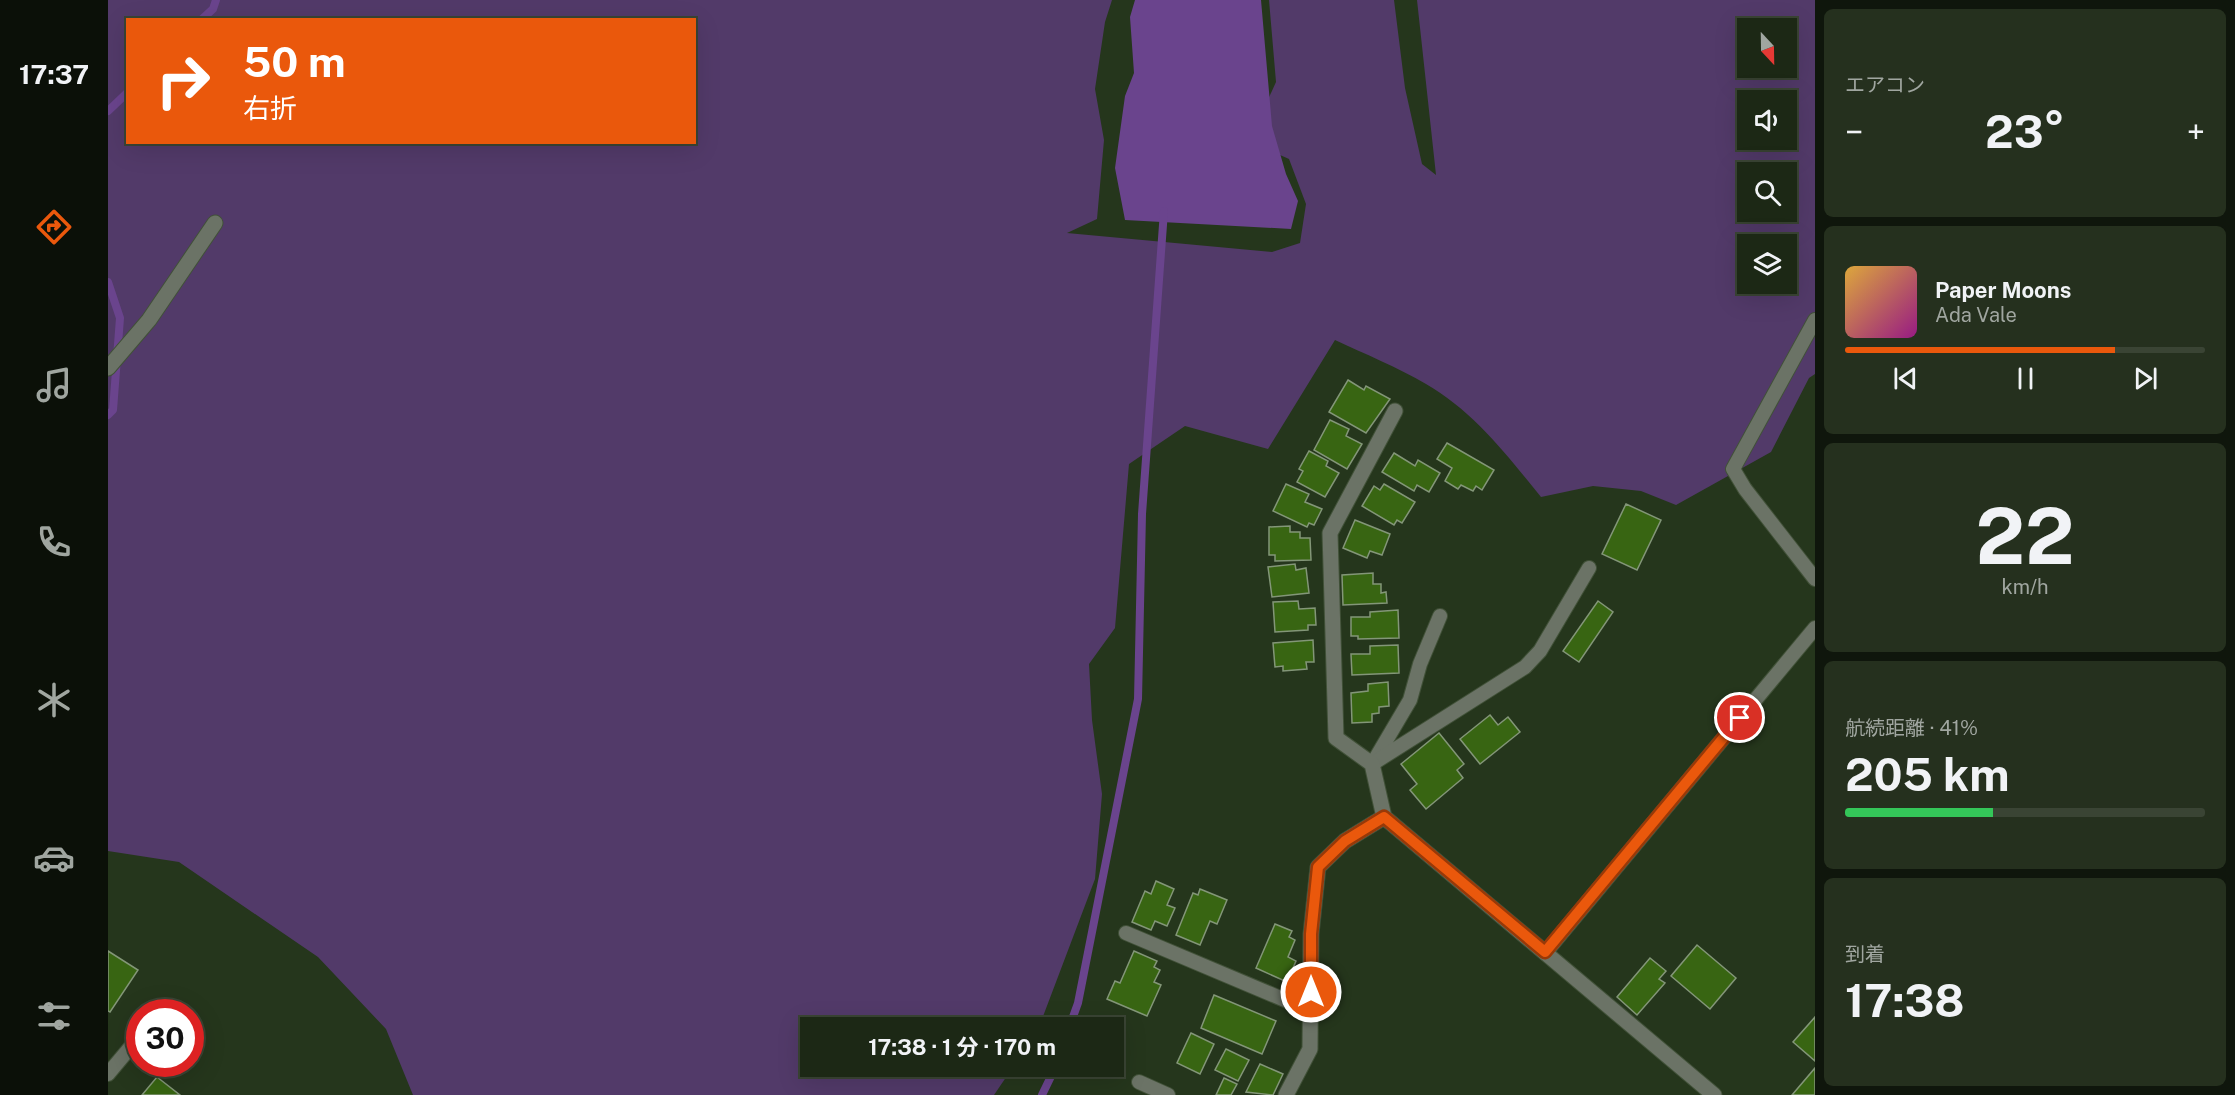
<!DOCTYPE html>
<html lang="ja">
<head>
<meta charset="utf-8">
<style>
  :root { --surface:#1c2815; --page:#25301e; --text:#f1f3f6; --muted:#a0a6a0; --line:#3a4434; --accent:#ea580c }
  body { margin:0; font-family:"Public Sans","Noto Sans JP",sans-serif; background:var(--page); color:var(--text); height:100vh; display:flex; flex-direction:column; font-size:22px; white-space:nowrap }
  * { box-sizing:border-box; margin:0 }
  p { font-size:20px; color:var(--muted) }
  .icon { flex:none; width:33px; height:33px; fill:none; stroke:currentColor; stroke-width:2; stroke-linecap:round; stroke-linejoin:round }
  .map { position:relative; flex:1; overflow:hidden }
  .drawer { display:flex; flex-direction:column; gap:9px; padding:9px; background:#0f160c; width:420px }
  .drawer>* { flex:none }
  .top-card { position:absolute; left:18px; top:18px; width:570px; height:126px; border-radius:0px; box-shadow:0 6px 24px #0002,0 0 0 2px var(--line); background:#ea580c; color:#fff; overflow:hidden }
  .needle { width:39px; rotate:158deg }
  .controls { position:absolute; left:1629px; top:18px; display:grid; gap:12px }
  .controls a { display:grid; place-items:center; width:60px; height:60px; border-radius:0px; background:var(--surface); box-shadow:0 6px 24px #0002,0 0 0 2px var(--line); font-size:30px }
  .speed { position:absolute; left:18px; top:999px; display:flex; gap:12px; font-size:30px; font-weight:700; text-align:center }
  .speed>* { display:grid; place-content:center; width:78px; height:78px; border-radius:50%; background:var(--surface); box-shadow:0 6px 24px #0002,0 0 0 2px var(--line); line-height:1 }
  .speed .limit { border:9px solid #d22; background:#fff; color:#111 }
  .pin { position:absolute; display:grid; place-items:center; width:51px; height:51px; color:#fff; margin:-26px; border:3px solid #fff; border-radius:50%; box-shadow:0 2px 6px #0007 }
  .me { position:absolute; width:66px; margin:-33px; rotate:0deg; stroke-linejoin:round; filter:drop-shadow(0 0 4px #0008) }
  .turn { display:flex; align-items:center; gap:21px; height:126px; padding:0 18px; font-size:27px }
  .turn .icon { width:78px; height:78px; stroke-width:2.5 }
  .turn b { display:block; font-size:42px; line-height:51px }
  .big { font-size:45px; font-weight:700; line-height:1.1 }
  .drawer .widget { flex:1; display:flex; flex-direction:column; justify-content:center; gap:9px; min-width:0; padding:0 21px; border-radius:9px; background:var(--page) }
  .drawer .dial { align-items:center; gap:0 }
  .dial b { font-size:78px; line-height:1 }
  .song { display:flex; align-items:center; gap:18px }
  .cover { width:72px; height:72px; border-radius:9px; background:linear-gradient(135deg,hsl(40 70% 55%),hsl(310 70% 35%)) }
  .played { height:6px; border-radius:3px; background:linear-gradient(90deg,var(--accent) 75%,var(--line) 75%) }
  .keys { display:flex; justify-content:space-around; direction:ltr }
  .heat { display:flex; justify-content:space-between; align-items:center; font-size:33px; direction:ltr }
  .charge { height:9px; border-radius:4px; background:linear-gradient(90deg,#34c759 41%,var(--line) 0) }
  .trip { position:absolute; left:692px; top:1017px; width:324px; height:60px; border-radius:0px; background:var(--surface); box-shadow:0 6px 24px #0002,0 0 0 2px var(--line); font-weight:700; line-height:60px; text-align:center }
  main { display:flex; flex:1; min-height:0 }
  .tabs { display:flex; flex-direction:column; width:108px; justify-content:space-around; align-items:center; background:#0b1008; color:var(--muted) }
  .tabs .icon { width:42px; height:42px }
  .tabs .current { color:var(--accent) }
  .tabs b { font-size:27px; color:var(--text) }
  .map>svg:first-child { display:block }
</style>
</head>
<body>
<main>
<nav class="tabs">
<b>17:37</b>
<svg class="icon current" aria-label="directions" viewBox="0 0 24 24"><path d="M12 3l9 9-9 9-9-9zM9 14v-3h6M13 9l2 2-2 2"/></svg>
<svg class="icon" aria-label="music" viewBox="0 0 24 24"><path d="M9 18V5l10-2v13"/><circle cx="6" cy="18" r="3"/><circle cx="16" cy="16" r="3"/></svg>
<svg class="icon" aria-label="phone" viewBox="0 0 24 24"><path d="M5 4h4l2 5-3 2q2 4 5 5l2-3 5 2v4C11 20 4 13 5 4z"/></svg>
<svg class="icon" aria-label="climate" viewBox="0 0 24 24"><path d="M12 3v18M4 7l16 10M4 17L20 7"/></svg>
<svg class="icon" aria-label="car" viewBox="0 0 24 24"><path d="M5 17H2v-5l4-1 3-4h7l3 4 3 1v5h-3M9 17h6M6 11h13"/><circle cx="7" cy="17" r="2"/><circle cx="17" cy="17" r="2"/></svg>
<svg class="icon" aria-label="filters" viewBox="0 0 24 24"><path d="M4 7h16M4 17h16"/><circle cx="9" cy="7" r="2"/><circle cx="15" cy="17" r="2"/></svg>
</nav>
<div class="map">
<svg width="1707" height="1095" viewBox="0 0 1707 1095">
  <rect width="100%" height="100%" fill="#25361c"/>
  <path fill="#523a69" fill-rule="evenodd" d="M0,0h1004l-7,22 -10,67 9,51 -7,79 -30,14 205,19 28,-9 6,-39 -17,-45 -29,-13 -5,-18 21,-46 -7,-82h125l11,88 17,76 14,11 -19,-175h398v374l-6,4 -38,74 -95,53 -35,-14 -48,-5 -52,11c-34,-42 -68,-86 -115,-113 -29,-17 -61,-30 -91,-44l-67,109 -83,-23 -56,38 -14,164 -26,36 3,56 10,74 -7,85 -56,148 -229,1v38l203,1 -19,28h-581l-27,-66 -68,-72 -139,-95 -71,-11zM20,20h566v122h-566zM1640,28h38v40h-38zM1640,100h38v40h-38zM1640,172h38v40h-38zM1640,244h38v40h-38z"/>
  <polygon fill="#6a448d" points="1027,0 1153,0 1164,126 1178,174 1190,201 1183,229 1017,220 1007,168 1017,96 1026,73 1022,17"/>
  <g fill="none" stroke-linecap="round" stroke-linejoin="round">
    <g stroke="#6a448d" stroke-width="8">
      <polyline points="93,20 105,9 108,0"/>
      <polyline points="0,111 20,92"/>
      <polyline points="0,282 12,318 5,410 0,415"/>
      <polyline points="961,1028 970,1003 1030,699 1034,514 1056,211"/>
      <polyline points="934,1095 948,1066"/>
    </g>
  </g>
  <g fill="#386512" stroke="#839678" stroke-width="1.5">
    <polygon points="1240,380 1256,390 1258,386 1282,399 1258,433 1221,412"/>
    <polygon points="1222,420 1241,429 1238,436 1254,444 1239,469 1206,450"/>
    <polygon points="1339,443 1386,470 1374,490 1368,486 1365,491 1353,485 1350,489 1337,481 1344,468 1329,459"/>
    <polygon points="1201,451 1220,461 1218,466 1231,473 1217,497 1189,482 1195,471 1191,469"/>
    <polygon points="1286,453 1307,466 1310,460 1332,473 1321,492 1309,485 1306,491 1274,472"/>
    <polygon points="1178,484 1201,494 1197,502 1214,509 1206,525 1201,523 1199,527 1165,511"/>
    <polygon points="1276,484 1307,502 1294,523 1289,520 1286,525 1254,506 1266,486 1272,490"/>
    <polygon points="1518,504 1553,520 1529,570 1494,554"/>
    <polygon points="1247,520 1282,534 1274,555 1262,551 1259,558 1235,548"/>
    <polygon points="1182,526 1182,532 1192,532 1192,538 1202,538 1203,560 1167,561 1167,555 1161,555 1161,527"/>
    <polygon points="1187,564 1188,570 1198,568 1201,593 1164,597 1160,567"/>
    <polygon points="1265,573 1265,584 1273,584 1273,593 1278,592 1279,603 1235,605 1234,575"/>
    <polygon points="1190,601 1191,609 1207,608 1208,625 1200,625 1200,630 1167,632 1165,602"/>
    <polygon points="1490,601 1505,612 1471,662 1455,651"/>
    <polygon points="1290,610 1291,638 1250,639 1250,636 1243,636 1243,617 1262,617 1262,612"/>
    <polygon points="1205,640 1206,662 1198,662 1199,669 1175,671 1175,666 1167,667 1165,643"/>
    <polygon points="1290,645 1291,673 1244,675 1243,654 1262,654 1262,646"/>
    <polygon points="1280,682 1281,706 1271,707 1271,713 1264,714 1264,722 1244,723 1243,693 1260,691 1260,684"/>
    <polygon points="1382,715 1390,725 1400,717 1412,732 1372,764 1352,739"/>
    <polygon points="1331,733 1356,764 1349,770 1355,778 1318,809 1302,790 1309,784 1293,764"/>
    <polygon points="1048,881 1066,889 1059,905 1067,908 1059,926 1047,921 1043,930 1024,922 1037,891 1043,894"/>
    <polygon points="1092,889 1119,900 1109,924 1102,921 1092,945 1068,935 1085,893 1090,895"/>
    <polygon points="1167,924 1184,931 1181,937 1187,940 1180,957 1188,961 1179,982 1148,968"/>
    <polygon points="1589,945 1628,978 1602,1009 1563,976"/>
    <polygon points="0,951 30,970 2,1012 0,1011"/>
    <polygon points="1026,951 1049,961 1046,967 1052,970 1046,982 1053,985 1039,1016 999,999 1007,981 1012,983"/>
    <polygon points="1542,958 1558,971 1551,979 1557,983 1529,1015 1509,997"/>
    <polygon points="1106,995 1168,1021 1154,1054 1093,1028"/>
    <polygon points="1707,1017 1707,1061 1685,1042"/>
    <polygon points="1083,1033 1106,1044 1092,1074 1069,1063"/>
    <polygon points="1118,1049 1141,1060 1130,1081 1107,1070"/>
    <polygon points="1152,1064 1175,1074 1165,1095 1138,1092"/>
    <polygon points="1707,1068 1707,1095 1684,1095"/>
    <polygon points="49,1077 72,1095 34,1095"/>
    <polygon points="1116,1078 1129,1084 1123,1095 1108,1095"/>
  </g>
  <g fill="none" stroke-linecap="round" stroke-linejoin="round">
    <defs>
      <g id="service">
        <polyline points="1707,320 1625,469 1637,489 1707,579"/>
        <polyline points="1266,761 1302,700 1312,664 1332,616"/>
        <polyline points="1264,764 1417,667 1432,651 1481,568"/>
        <polyline points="1018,933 1203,1011"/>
        <polyline points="1437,953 1707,628"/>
        <polyline points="0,1074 31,1037"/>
        <polyline points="1031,1082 1060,1095"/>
      </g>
      <g id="minor">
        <polyline points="0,368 41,320 107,223"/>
        <polyline points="1287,411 1222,533 1228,738 1264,764 1276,817 1606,1095"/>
        <polyline points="1178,1095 1202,1049 1203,934 1210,867 1237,841 1276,817"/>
      </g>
    </defs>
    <use href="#service" stroke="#415138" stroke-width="16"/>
    <use href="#minor" stroke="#415138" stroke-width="17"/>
    <use href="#service" stroke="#6b7366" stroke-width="14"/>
    <use href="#minor" stroke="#6b7366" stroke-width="15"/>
  </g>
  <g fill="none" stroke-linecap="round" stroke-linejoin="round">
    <defs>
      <polyline id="route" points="1203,992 1203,934 1210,867 1237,841 1276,817 1437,952 1632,718"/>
    </defs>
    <use href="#route" stroke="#983908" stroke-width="15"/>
    <use href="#route" stroke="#ea580c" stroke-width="10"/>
  </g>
</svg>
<div class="controls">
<a><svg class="needle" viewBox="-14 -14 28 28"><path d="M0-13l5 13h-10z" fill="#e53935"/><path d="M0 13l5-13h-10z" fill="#a0a6a0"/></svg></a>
<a><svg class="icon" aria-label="sound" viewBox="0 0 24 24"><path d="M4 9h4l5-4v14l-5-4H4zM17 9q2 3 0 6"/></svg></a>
<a><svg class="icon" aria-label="search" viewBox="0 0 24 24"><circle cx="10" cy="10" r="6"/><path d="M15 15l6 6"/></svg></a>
<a><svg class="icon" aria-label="layers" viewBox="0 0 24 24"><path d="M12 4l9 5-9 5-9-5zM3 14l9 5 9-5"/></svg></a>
</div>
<div class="speed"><div class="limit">30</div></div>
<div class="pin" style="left:1632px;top:718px;background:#d93025"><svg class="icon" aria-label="arrive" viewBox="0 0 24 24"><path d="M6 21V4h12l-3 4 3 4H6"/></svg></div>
<svg class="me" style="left:1203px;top:992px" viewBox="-20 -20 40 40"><circle r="17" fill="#ea580c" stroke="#fff" stroke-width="3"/><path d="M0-11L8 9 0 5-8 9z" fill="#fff"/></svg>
<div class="trip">17:38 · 1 分 · 170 m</div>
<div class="top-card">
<div class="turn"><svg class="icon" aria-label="right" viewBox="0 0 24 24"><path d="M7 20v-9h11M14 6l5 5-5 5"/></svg><div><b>50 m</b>右折</div></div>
</div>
</div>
<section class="drawer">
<div class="widget"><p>エアコン</p>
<div class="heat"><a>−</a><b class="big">23°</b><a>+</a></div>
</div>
<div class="widget">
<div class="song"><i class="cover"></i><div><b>Paper Moons</b><p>Ada Vale</p></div></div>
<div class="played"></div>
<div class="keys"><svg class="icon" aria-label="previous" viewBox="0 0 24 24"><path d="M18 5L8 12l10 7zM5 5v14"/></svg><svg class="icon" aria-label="pause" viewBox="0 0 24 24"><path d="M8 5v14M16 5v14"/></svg><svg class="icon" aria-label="next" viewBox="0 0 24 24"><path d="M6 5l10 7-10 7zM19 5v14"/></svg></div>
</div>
<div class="widget dial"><b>22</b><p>km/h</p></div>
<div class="widget"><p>航続距離 · 41%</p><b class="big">205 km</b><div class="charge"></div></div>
<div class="widget"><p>到着</p><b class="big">17:38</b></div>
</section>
</main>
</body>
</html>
